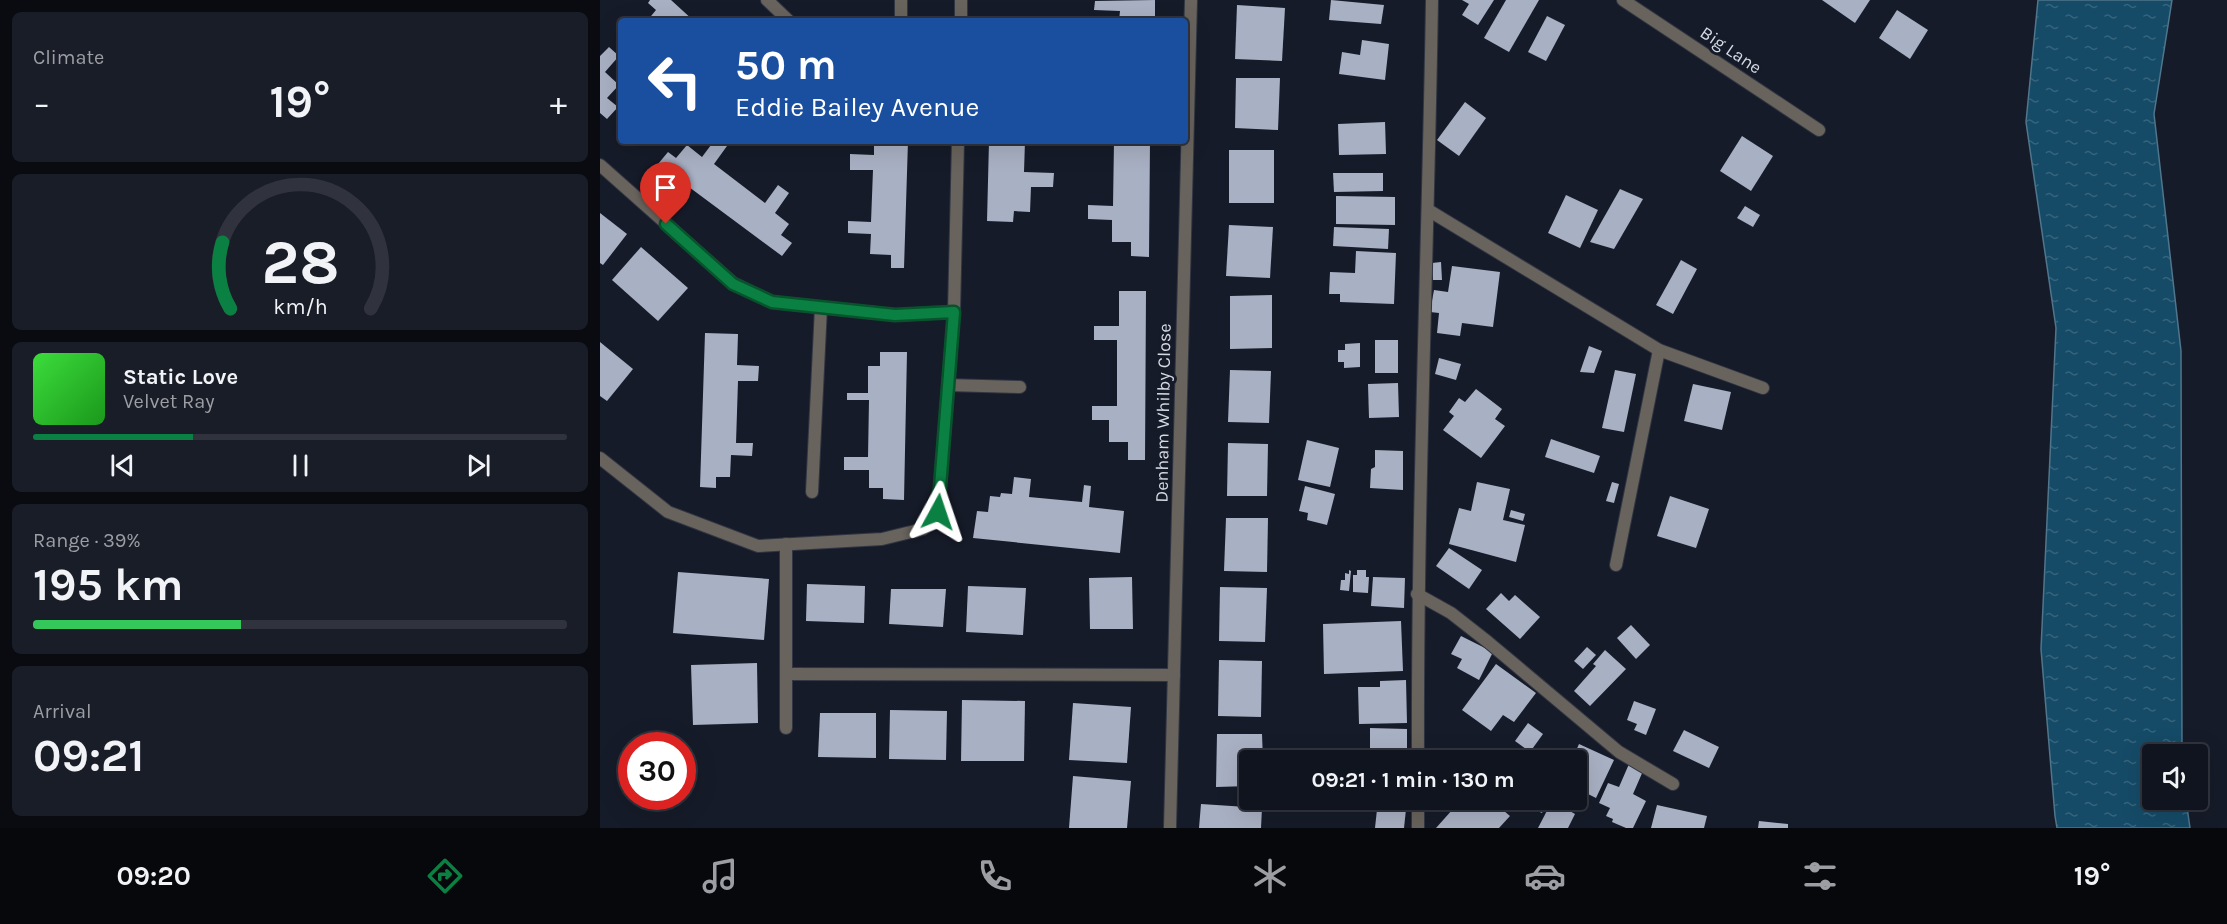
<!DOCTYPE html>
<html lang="en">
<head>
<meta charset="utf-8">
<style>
  :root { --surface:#10141f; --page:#191d28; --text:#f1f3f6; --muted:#9c9ea4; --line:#30333d; --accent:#0b8043 }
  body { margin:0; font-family:Karla,sans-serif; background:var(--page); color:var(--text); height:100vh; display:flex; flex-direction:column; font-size:22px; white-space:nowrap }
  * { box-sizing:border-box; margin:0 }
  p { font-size:20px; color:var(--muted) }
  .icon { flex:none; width:33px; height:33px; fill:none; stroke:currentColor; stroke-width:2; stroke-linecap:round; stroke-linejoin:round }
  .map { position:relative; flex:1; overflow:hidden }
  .panel { display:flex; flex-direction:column; gap:12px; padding:12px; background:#090b11; width:600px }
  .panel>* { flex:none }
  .banner { position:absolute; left:18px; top:18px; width:570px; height:126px; border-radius:6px; box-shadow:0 6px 24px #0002,0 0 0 2px var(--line); background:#1a4fa0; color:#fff; overflow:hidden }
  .controls { position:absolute; left:1542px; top:744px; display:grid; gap:12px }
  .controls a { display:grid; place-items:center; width:66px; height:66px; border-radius:6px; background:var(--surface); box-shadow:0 6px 24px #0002,0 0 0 2px var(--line); font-size:30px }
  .speed { position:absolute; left:18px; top:732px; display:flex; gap:12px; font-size:30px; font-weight:700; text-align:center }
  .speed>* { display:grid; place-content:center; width:78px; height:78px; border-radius:50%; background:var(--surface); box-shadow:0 6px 24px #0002,0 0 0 2px var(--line); line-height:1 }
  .speed .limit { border:9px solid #d22; background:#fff; color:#111 }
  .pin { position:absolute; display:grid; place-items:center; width:51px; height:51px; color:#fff; margin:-62px -26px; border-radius:50% 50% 50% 0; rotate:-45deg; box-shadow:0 0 6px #0007 }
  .pin .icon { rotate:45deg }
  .me { position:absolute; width:66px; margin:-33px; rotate:5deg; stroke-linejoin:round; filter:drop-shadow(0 0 4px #0008) }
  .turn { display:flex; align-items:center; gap:21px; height:126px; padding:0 18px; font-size:27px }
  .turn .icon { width:78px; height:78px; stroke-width:2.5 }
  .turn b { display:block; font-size:42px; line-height:51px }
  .big { font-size:45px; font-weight:700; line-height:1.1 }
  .panel .card { flex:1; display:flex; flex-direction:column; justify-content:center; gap:9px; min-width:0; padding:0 21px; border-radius:9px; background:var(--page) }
  .panel .dial { align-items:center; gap:0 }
  .dial svg { height:156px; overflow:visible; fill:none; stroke:var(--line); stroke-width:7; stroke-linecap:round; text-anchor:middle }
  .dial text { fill:var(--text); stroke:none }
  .song { display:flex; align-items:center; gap:18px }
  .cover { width:72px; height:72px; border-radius:9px; background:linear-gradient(135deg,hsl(120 70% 55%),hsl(120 70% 35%)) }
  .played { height:6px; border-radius:3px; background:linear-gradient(90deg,var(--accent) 30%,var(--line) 30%) }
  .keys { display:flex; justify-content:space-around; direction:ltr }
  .heat { display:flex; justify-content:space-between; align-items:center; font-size:33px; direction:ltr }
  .charge { height:9px; border-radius:4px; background:linear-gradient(90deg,#34c759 39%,var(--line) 0) }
  .trip { position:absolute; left:639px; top:750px; width:348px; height:60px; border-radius:6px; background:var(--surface); box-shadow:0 6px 24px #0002,0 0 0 2px var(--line); font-weight:700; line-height:60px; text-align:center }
  .tab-bar { display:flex; height:96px; justify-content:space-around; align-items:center; background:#06080c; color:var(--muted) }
  .tab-bar .icon { width:42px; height:42px }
  .tab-bar .current { color:var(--accent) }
  .tab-bar b { font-size:27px; color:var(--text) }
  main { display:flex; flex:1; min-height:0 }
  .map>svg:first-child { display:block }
</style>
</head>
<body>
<main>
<section class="panel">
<div class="card"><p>Climate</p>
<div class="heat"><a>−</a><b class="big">19°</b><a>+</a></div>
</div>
<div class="card dial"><svg viewBox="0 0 100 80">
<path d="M14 69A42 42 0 1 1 86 69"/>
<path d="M14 69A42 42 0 0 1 10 35" stroke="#0b8043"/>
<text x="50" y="56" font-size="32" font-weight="700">28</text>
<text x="50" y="72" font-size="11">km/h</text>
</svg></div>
<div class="card">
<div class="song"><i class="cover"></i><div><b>Static Love</b><p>Velvet Ray</p></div></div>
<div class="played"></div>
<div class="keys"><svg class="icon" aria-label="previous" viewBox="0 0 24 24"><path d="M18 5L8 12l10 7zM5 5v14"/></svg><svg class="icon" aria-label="pause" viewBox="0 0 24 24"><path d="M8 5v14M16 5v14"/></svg><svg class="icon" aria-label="next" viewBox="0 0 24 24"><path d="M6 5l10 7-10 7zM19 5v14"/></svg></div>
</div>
<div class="card"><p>Range · 39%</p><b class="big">195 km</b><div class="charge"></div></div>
<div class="card"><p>Arrival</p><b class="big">09:21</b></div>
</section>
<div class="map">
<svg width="1627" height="828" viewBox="0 0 1627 828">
  <defs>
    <pattern id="water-ripples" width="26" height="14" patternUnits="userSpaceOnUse" patternTransform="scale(1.5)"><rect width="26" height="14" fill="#154b67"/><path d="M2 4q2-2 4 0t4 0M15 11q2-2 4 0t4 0" fill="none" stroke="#36647d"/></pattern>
  </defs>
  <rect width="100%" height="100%" fill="#161b29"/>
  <polygon fill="url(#water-ripples)" stroke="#4f768c" stroke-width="1.5" points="1438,0 1572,0 1554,114 1581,351 1582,754 1552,754 1552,800 1586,800 1590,828 1457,828 1455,816 1441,649 1456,328 1426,122"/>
  <g fill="#a8b0c3">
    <polygon points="50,0 71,0 94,21 47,21 56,10 48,3"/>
    <polygon points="555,0 555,21 519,21 520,11 494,10 495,1"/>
    <polygon points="731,0 784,5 781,24 729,20"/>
    <polygon points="862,0 894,0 878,25 862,15 869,4"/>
    <polygon points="906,0 939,0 909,52 884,38"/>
    <polygon points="1222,0 1270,0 1255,23"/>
    <polygon points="637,5 685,8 682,61 635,59"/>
    <polygon points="1297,10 1328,30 1310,59 1279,38"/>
    <polygon points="947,16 965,25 946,61 928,52"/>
    <polygon points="762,40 789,44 785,80 739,74 742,52 760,55"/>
    <polygon points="9,47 19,56 5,72 19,85 7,98 18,107 7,119 0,113 0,56"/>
    <polygon points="636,78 680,78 678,130 635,128"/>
    <polygon points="865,102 886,118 859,156 837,140"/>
    <polygon points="785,122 786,154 739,155 738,124"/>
    <polygon points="1142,136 1173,156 1151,191 1120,171"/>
    <polygon points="114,141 120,141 127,146 114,164 165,203 178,185 189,193 175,213 189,224 181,235 192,243 182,256 58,164 68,152 76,158 87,145 102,157"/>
    <polygon points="274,141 308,141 304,268 291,268 291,255 270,254 271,234 248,233 248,221 271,222 273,170 250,170 250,154 274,155"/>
    <polygon points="389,141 425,141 424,172 454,173 453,187 431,187 430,212 414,211 413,222 387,221"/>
    <polygon points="514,141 550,141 549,257 531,256 531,242 512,242 512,220 488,219 488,205 513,206"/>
    <rect x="629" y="150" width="45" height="53"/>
    <polygon points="733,173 783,173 783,191 734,192"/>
    <polygon points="1020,189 1043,199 1014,249 990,242"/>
    <polygon points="966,195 998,210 980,248 948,233"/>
    <polygon points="736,196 795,197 795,225 736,224"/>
    <polygon points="1145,206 1160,215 1153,227 1137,218"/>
    <polygon points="0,213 27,234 3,265 0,263"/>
    <polygon points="629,225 673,227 670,278 626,276"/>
    <polygon points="734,227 789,229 788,249 733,246"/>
    <polygon points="41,247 88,288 58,321 12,280"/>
    <polygon points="756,251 796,253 794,304 740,302 740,294 729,294 730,272 755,273"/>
    <polygon points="1081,260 1097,269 1073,314 1056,305"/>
    <polygon points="841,262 842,280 833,280 832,263"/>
    <polygon points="852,266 900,272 893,327 862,323 860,336 837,333 839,313 830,312 834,290 848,292"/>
    <polygon points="519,291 546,291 545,460 528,460 528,442 509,442 509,420 492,420 492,406 517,406 517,340 494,340 494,326 519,326"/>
    <polygon points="672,295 672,348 630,349 630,296"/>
    <polygon points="105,333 138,334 137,365 159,366 158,381 138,381 136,443 153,443 152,456 131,455 130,477 116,477 116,488 100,487"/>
    <rect x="775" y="340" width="23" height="33"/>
    <polygon points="0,342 33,369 7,401 0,396"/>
    <polygon points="760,343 760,367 744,368 744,362 738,362 738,350 745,350 745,344"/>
    <polygon points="989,346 1002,351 994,373 980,372"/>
    <polygon points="280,352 307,352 304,500 283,499 283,488 269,488 269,470 244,470 244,457 268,457 269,400 247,400 247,393 268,393 268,366 280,366"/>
    <polygon points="839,358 861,364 856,380 835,374"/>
    <polygon points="630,370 671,371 669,423 628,422"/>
    <polygon points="1015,370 1036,374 1024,432 1002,428"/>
    <polygon points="798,383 799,417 769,418 768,384"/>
    <polygon points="1093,384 1131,392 1122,430 1084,421"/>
    <polygon points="876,389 902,409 895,419 905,426 881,458 843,430 854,416 849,412 859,398 865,402"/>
    <polygon points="951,439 1000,456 994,473 945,457"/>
    <polygon points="707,440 739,448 730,487 698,480"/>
    <polygon points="628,443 668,444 667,496 627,496"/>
    <polygon points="775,450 803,451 803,490 770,488 771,469 775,467"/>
    <polygon points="414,477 431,479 429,497 482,502 484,485 491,486 489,507 524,511 520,553 373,538 377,511 388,512 390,496 400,497 401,493 412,494"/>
    <polygon points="877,482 910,489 903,520 925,525 916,562 849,544 859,508 871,511"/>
    <polygon points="1012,482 1019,484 1014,503 1006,501"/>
    <polygon points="705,486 735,494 727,525 707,520 708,513 699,511"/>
    <polygon points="1070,496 1109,509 1096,548 1057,536"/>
    <polygon points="911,510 925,514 923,521 909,517"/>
    <polygon points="626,518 668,518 667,572 624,571"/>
    <polygon points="849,548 882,570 869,589 836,566"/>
    <polygon points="749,570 751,571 749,591 740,590 741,580 745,580 745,573 749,574"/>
    <polygon points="757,570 766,570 766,577 769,577 768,593 753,592 753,575 757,575"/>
    <polygon points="78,572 169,579 164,640 73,633"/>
    <polygon points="532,577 533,629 490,629 489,578"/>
    <polygon points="773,577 805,578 804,608 771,606"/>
    <polygon points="207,584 265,586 264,623 206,621"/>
    <polygon points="368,586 426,588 423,635 366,632"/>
    <polygon points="620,587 667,588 665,642 619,641"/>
    <polygon points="291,589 346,589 343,627 289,624"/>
    <polygon points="901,593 909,601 915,595 940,617 920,639 886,609"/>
    <polygon points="801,621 803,671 724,674 723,624"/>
    <polygon points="1031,625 1050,645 1036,659 1017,638"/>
    <polygon points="861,636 893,652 879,680 857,668 862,659 851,654"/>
    <polygon points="987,647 996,655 983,669 974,661"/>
    <polygon points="1005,650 1026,669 990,706 974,691 996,666 993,664"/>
    <polygon points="619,660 662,661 661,717 618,716"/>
    <polygon points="157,663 158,723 93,725 91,665"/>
    <polygon points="896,664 936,693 914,722 903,715 891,731 862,710"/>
    <polygon points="806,680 807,723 759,724 758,687 780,687 780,681"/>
    <polygon points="362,700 425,701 424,761 361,761"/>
    <polygon points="1034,701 1056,709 1046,735 1034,730 1037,724 1027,720"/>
    <polygon points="473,703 531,707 527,763 469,760"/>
    <polygon points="290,710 347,711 346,760 289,759"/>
    <polygon points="220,713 276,713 276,758 218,757"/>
    <polygon points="928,723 943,734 930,752 915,741"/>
    <polygon points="770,728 807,729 807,760 770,760"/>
    <polygon points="1084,730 1119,747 1109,768 1073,751"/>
    <polygon points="617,734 662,734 663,760 650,760 650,786 616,787"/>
    <polygon points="979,744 1014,760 996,798 976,788 976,760 972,760"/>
    <polygon points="1029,764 1043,771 1033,794 1046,801 1033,828 1026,828 1012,822 1013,819 1006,816 1010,808 999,803 1008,783 1019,787"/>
    <polygon points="473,776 531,781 527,828 469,828"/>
    <polygon points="778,800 807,800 804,828 775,828"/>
    <polygon points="861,800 891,800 910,816 899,828 836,828"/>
    <polygon points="918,800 948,800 942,813 917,802"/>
    <polygon points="952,801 975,814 968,828 938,828"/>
    <polygon points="601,804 662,808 661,828 599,828"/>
    <polygon points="1057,805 1107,816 1104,828 1051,828"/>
    <polygon points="1159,821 1188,824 1188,828 1158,828"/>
  </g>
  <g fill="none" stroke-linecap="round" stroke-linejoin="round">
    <defs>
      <g id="minor">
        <polyline points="167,0 189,21"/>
        <polyline points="1023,0 1219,130"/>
        <polyline points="301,21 301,0"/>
        <polyline points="361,21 361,0"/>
        <polyline points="0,165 133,283 172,302 295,315 354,312"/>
        <polyline points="828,210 1059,350 1163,388"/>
        <polyline points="348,385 420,387"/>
        <polyline points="0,458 68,512 158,546 282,539 323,529 332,522 338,512 354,312 358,141"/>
        <polyline points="212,492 221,307"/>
        <polyline points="186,544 186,728"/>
        <polyline points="1016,565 1059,350"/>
        <polyline points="817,594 851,613 888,642 1019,752 1073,784"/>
        <polyline points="186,674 574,675"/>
        <path d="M818,760c-1,-253 10,-506 14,-760"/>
        <polyline points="818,800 818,828"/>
        <polyline points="570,827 591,0"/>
      </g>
    </defs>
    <use href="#minor" stroke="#313643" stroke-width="14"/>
    <use href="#minor" stroke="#68635c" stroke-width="12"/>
  </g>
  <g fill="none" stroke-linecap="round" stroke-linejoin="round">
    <defs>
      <polyline id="route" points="66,224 133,284 172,302 295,315 354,312 338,512"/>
    </defs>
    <use href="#route" stroke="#07532c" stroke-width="15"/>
    <use href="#route" stroke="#0b8043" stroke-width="10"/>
  </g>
  <g text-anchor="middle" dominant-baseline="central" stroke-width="6" stroke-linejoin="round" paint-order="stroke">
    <g font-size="18" fill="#d6dae4" stroke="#161b29">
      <text transform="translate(1131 50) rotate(34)">Big Lane</text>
      <text transform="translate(563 413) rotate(-89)">Denham Whilby Close</text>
    </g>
  </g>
</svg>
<div class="controls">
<a><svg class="icon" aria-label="sound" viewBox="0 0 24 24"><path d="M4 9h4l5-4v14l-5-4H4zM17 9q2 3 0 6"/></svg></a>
</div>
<div class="speed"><div class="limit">30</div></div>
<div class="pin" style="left:66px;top:224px;background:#d93025"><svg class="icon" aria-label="arrive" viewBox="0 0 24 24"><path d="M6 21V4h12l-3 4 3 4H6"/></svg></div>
<svg class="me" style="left:338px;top:512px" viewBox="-20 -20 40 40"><path d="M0-17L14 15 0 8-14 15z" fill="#0b8043" stroke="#fff" stroke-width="4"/></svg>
<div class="trip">09:21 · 1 min · 130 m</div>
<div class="banner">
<div class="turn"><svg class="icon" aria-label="left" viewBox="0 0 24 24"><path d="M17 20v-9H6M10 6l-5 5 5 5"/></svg><div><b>50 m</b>Eddie Bailey Avenue</div></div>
</div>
</div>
</main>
<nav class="tab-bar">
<b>09:20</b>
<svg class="icon current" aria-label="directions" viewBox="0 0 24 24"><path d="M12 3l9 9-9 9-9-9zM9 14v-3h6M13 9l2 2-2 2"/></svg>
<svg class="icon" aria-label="music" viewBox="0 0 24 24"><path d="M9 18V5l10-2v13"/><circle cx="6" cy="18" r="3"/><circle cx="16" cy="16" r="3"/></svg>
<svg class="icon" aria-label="phone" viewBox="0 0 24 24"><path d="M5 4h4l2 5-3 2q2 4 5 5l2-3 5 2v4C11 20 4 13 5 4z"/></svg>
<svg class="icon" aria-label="climate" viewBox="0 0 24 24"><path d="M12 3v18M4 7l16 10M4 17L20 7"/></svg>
<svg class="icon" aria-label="car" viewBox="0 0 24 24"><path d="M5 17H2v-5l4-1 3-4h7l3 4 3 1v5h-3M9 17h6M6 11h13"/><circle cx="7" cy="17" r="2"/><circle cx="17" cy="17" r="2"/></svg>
<svg class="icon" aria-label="filters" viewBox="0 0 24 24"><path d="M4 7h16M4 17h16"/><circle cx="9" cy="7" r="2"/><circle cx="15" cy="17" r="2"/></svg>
<b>19°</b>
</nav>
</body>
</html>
